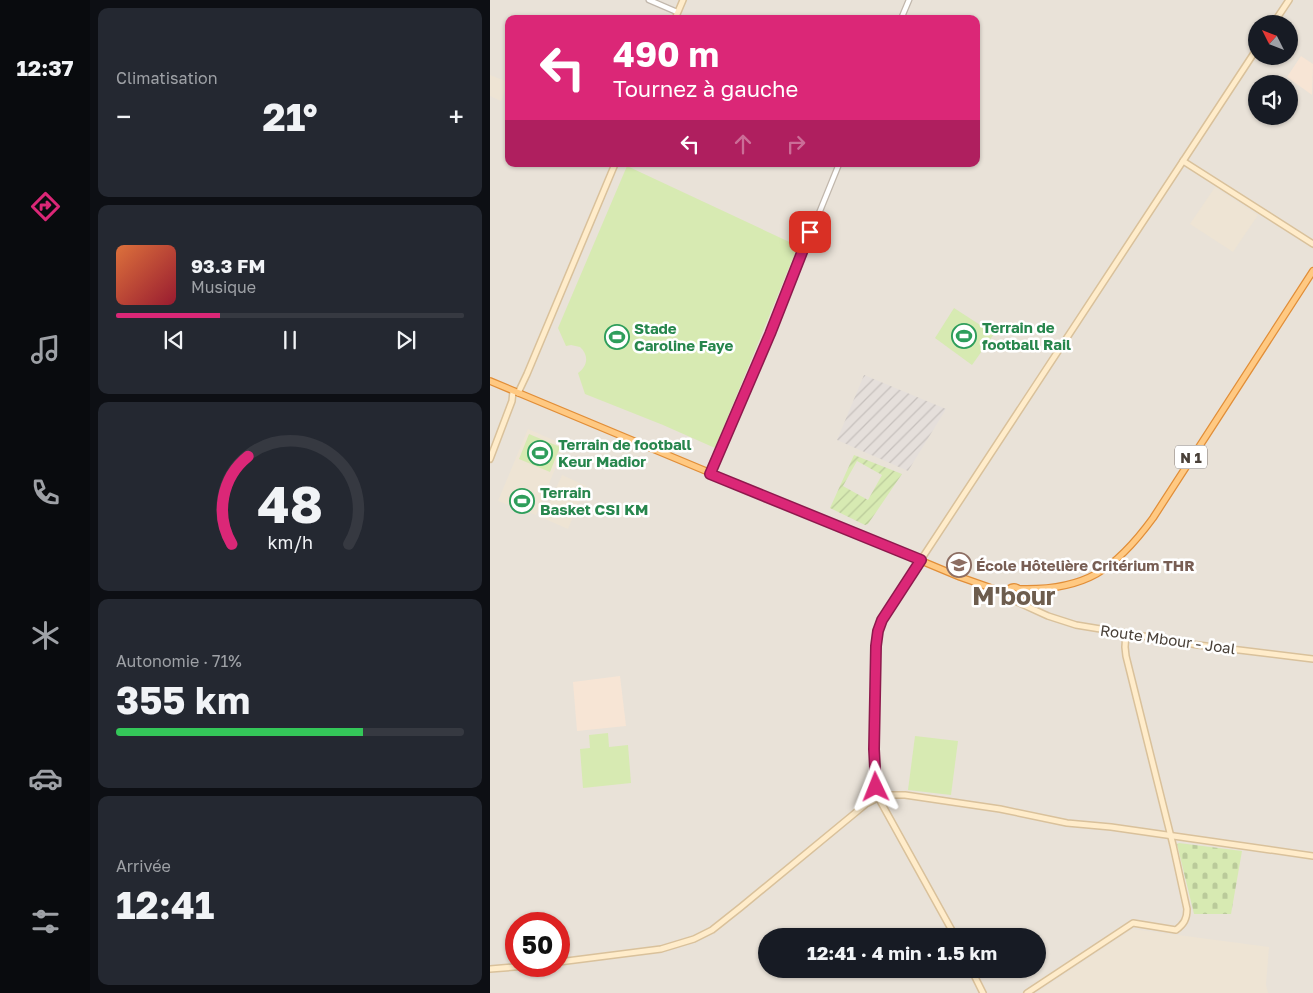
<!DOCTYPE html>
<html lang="fr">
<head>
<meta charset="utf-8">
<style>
  :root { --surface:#171b24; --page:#242831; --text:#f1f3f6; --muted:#9ea1a6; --line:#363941; --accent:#db2777 }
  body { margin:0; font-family:"Golos Text",sans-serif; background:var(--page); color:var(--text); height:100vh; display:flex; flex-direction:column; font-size:19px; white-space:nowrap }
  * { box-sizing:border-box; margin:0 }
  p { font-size:16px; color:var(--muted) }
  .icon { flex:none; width:28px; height:28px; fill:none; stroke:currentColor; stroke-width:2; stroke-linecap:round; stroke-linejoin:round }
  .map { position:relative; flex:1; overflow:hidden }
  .drawer { display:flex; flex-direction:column; gap:8px; padding:8px; background:#0d0f14; width:400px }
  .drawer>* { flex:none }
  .top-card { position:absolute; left:15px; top:15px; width:475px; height:152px; border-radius:10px; box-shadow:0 1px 4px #0004; background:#db2777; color:#fff; overflow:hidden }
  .needle { width:32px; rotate:312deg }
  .tools { position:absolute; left:758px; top:15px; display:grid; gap:10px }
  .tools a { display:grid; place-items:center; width:50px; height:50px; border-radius:50%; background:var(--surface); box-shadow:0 1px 4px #0004; font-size:25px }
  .speed { position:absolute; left:15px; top:912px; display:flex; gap:10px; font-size:25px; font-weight:700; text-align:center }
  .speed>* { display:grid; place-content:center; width:65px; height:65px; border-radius:50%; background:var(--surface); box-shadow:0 1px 4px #0004; line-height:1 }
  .speed .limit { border:8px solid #d22; background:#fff; color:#111 }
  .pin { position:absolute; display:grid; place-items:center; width:42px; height:42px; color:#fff; margin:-21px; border-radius:10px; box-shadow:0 2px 8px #0006 }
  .me { position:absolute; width:55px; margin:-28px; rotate:358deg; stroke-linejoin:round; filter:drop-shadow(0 0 4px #0008) }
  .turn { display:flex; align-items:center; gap:18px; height:105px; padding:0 25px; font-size:22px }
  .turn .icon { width:65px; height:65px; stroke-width:2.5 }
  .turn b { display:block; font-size:35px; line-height:42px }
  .lanes { display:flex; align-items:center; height:48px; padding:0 25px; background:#0003; justify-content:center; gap:25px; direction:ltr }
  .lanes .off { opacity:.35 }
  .big { font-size:38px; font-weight:700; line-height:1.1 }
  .drawer .tile { flex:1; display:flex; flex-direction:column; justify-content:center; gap:8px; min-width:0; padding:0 18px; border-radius:10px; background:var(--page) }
  .drawer .dial { align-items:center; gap:0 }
  .dial svg { height:130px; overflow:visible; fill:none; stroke:var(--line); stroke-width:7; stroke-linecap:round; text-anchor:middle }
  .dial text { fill:var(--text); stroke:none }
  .song { display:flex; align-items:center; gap:15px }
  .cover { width:60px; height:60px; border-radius:8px; background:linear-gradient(135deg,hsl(20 70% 55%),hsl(350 70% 35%)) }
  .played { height:5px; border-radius:2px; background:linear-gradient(90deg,var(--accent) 30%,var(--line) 30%) }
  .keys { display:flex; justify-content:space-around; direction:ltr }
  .heat { display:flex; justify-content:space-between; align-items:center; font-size:28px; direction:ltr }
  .charge { height:8px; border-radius:4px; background:linear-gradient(90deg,#34c759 71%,var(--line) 0) }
  .trip { position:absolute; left:268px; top:928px; width:288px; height:50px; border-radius:25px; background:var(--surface); box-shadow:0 1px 4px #0004; font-weight:700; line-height:50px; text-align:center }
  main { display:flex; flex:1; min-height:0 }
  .tabs { display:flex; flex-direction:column; width:90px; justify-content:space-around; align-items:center; background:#090b0e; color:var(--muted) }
  .tabs .icon { width:35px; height:35px }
  .tabs .active { color:var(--accent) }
  .tabs b { font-size:22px; color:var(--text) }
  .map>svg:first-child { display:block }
</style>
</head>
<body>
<main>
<nav class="tabs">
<b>12:37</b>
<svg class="icon active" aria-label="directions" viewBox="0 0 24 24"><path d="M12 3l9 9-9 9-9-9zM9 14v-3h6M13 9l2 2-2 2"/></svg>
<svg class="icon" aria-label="music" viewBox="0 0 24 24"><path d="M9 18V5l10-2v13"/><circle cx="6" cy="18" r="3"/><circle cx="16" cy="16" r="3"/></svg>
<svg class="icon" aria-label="phone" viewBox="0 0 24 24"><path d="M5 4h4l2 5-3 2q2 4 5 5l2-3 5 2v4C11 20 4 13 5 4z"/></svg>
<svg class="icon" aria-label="climate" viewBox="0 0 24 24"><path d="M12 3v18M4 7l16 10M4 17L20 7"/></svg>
<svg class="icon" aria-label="car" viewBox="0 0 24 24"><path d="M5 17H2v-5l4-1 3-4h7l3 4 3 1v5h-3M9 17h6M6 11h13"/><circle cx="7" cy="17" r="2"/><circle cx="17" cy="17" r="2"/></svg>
<svg class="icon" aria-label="filters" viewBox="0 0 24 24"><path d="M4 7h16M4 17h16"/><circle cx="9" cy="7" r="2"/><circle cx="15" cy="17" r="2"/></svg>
</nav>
<section class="drawer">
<div class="tile"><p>Climatisation</p>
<div class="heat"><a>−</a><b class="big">21°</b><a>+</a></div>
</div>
<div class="tile">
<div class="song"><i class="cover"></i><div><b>93.3 FM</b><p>Musique</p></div></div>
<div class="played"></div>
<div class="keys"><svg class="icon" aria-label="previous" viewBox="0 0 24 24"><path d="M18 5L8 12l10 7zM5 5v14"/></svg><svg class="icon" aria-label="pause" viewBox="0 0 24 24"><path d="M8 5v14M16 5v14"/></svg><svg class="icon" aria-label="next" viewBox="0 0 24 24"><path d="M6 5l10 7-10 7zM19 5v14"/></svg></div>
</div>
<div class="tile dial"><svg viewBox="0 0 100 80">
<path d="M14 69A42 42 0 1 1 86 69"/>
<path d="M14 69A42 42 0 0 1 24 15" stroke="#db2777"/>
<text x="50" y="56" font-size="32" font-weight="700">48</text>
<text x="50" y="72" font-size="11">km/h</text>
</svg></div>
<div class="tile"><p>Autonomie · 71%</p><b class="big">355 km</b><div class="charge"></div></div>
<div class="tile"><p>Arrivée</p><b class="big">12:41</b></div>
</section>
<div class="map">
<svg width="823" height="993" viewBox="0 0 823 993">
  <defs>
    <pattern id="industrial-furrows" width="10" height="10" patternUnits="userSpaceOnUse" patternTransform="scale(1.25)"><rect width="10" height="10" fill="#e5dfdb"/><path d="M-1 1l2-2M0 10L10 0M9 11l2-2" fill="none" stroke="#c6c0bd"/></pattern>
    <pattern id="cemetery-stones" width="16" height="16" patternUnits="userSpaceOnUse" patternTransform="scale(1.25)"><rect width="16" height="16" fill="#d7eab2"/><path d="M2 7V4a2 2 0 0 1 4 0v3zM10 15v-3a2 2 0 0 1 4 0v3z" fill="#baca9a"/></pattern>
    <pattern id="garden-furrows" width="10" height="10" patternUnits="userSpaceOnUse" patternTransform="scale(1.25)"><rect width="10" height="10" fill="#d7eab2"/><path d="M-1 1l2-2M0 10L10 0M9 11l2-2" fill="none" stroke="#baca9a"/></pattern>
  </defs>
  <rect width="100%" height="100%" fill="#f5f0ea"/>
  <path fill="#e9e2d8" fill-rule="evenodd" d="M0,0h823v993h-823zM19,19h467v145h-467zM766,24h33v32h-33zM766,84h33v32h-33zM26,924h43v42h-43zM276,936h270v33h-270z"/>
  <g fill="#f7e5d5">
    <polygon points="811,56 823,64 822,95 797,77"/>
    <polygon points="130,676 136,726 87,731 83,682"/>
  </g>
  <polygon fill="url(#industrial-furrows)" points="374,375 456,409 418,471 347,440"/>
  <g fill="#eee4d4">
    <polygon points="0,75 18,82 11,101 0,96"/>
    <polygon points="725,187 768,215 743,252 700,224"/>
    <polygon points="38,429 75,445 46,515 8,501"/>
    <polygon points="72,475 96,486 78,529 53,518"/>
    <polygon points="642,929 779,947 776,984 778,993 546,993"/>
  </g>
  <g fill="#d7eab2">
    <path d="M137,166l171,80 -83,202 -52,-23 -78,-31 -7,-21c10,-7 11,-18 2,-26l-9,-2 -5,1 -8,-18z"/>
    <polygon points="464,308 504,334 482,365 445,338"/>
    <polygon points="39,434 70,447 60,472 29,459"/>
    <polygon points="118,733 119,747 138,745 141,783 93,788 90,749 100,748 99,735"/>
    <polygon points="425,736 468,741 461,795 418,790"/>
  </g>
  <polygon fill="url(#cemetery-stones)" points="689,843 752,851 741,914 704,914 687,844"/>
  <path fill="url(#garden-furrows)" fill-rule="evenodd" d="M364,455l48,19 -34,50 -3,1 -35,-17zM367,461l25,14 -14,25 -25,-14z"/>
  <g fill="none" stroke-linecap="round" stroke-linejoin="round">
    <defs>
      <g id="tertiary">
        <polyline points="159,0 187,12"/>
        <polyline points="411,19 419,0"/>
        <polyline points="220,474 280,334 349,164"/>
      </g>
      <g id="secondary">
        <polyline points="185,19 193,0"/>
        <polyline points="783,24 799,0"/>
        <polyline points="693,161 823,244"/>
        <polyline points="28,393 37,374 125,164"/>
        <polyline points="0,459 22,401 23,391"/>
        <polyline points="525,601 558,616 586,625 708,645 823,659"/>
        <polyline points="465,936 388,797 386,787 384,749 386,646 389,627 394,616 766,50"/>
        <polyline points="69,962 171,949 204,939 222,930 251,907 376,804 394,795 415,795 510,809 577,823 621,827 823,856"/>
        <polyline points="0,969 37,966"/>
        <polyline points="481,969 493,993"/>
        <path d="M537,993l106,-70 43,7c8,-6 11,-11 11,-21l-14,-64 -47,-189 -1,-9 1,-14"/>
      </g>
      <g id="trunk">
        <polyline points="0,381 470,577 507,590 521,589"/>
        <circle cx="524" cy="594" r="7"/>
        <path d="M529,589c66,2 96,-19 134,-71l160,-247"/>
      </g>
    </defs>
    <use href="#tertiary" stroke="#c1b7ac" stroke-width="7"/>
    <use href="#secondary" stroke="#d9c19b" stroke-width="8"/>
    <use href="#trunk" stroke="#e18e38" stroke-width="8"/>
    <use href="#tertiary" stroke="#fff" stroke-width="4.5"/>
    <use href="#secondary" stroke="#ffecca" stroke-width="5"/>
    <use href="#trunk" stroke="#ffc982" stroke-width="5.5"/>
  </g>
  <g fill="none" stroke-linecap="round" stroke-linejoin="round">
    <defs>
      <polyline id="route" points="320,232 280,334 220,474 431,560 392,620 388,631 386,646 384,749 386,787"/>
    </defs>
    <use href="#route" stroke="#8e194d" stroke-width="12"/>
    <use href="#route" stroke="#db2777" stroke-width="9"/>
  </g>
  <defs>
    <symbol id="stadium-ring" viewBox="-11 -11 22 22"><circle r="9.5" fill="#fff" stroke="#2e9e5b" stroke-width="1.5"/><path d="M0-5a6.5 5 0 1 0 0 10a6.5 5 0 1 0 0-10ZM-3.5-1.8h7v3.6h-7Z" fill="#2e9e5b"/></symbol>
    <symbol id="university-ring" viewBox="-11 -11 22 22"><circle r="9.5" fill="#fff" stroke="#8d6e63" stroke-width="1.5"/><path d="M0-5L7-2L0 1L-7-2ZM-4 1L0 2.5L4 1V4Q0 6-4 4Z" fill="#8d6e63"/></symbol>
  </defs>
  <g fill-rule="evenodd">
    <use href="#stadium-ring" x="460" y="322" width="28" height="28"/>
    <use href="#stadium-ring" x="113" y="323" width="28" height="28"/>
    <use href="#stadium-ring" x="36" y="439" width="28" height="28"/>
    <use href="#stadium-ring" x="18" y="487" width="28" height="28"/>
    <use href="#university-ring" x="455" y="551" width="28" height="28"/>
  </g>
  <g text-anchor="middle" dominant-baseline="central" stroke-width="5" stroke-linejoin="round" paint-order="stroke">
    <rect fill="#fff" stroke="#807974" stroke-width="1" x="685" y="445.5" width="32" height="23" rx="4"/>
    <g font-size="14" font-weight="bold" fill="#494038">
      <text x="701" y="457">N 1</text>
    </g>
    <g font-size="15" font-weight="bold" fill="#27864d" stroke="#fff" text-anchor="start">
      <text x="492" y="327">Terrain de<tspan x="492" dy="17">football Rail</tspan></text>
      <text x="144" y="328">Stade<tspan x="144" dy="17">Caroline Faye</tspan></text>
      <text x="68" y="444">Terrain de football<tspan x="68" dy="17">Keur Madior</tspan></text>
      <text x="50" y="492">Terrain<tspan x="50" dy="17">Basket CSI KM</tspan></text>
    </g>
    <g font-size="15" font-weight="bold" fill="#785e54" stroke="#fff" text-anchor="start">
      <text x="486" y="565">École Hôtelière Critérium THR</text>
    </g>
    <g font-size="15" fill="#494038" stroke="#fff">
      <text transform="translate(678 639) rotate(8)">Route Mbour - Joal</text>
    </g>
    <g font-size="25" font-weight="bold" fill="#6d5d4e" stroke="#fff">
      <text x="524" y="595">M'bour</text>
    </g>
  </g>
</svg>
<div class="tools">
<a><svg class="needle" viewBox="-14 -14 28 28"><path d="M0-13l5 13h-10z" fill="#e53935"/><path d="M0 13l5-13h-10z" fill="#9ea1a6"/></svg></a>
<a><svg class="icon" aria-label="sound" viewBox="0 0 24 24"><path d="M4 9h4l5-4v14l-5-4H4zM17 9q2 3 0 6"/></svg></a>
</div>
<div class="speed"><div class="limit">50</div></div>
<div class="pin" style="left:320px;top:232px;background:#d93025"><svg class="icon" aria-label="arrive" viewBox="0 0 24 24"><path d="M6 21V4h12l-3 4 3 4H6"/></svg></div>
<svg class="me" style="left:386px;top:787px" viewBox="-20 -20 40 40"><path d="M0-17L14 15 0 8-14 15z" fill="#db2777" stroke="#fff" stroke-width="4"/></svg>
<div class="trip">12:41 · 4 min · 1.5 km</div>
<div class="top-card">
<div class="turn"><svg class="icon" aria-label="left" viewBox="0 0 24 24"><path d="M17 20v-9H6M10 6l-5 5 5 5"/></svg><div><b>490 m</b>Tournez à gauche</div></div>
<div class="lanes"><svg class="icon" aria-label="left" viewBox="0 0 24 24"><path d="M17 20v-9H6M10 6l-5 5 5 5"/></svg><svg class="icon off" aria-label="ahead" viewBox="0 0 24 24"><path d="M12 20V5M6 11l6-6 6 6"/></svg><svg class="icon off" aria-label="right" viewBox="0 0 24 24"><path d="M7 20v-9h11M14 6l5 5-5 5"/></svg></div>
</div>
</div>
</main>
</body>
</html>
